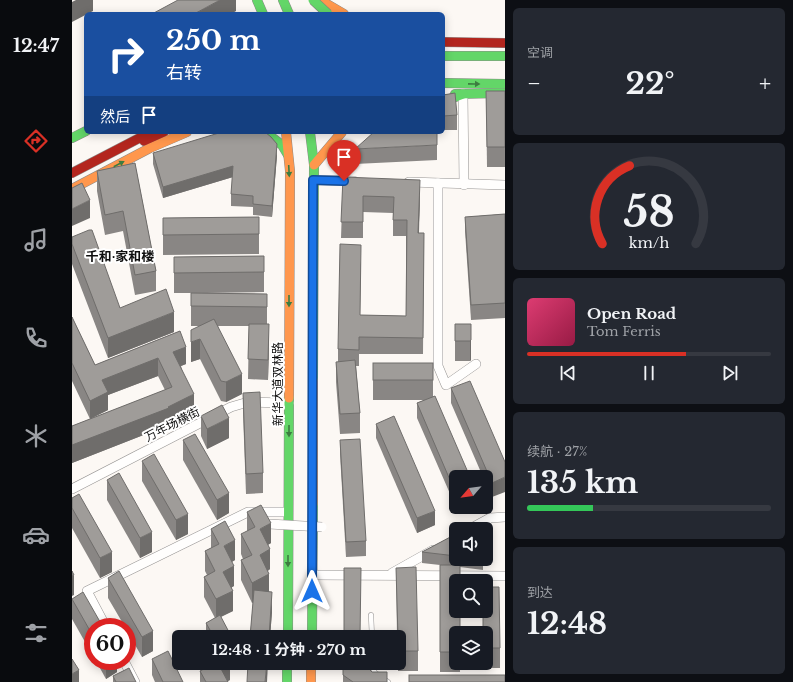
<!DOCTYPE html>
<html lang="zh">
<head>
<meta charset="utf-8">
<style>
  :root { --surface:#171b24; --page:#242831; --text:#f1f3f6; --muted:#9ea1a6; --line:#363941; --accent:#d93025 }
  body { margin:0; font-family:"Libre Baskerville","Noto Sans SC",serif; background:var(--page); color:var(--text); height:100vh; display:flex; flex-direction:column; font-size:15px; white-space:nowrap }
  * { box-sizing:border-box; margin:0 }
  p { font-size:13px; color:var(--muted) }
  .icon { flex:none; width:22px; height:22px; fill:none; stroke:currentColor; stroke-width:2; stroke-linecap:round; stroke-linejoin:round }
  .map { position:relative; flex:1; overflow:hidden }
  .panel { display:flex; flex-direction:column; gap:8px; padding:8px; background:#0d0f14; width:288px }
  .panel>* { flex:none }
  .hud { position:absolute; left:12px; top:12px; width:361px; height:122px; border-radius:6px; box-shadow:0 2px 10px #0003; background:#1a4fa0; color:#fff; overflow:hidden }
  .needle { width:26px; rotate:242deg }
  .tools { position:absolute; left:377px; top:470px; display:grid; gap:8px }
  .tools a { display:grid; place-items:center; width:44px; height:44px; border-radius:6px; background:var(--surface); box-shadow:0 2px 10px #0003; font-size:20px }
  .speed { position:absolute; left:12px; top:618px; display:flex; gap:8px; font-size:20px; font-weight:700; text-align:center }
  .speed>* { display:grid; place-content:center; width:52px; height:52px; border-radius:50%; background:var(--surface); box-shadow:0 2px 10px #0003; line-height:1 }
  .speed .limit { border:6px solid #d22; background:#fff; color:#111 }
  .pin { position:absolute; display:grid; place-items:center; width:34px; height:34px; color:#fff; margin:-41px -17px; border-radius:50% 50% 50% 0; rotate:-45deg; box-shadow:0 0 4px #0007 }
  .pin .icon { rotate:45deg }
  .me { position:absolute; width:44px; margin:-22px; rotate:0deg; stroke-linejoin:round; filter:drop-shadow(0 0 3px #0008) }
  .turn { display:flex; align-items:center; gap:14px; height:84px; padding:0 16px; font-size:18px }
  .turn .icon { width:52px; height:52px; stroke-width:2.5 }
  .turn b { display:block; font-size:28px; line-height:34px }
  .then { display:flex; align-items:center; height:38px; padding:0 16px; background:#0003; gap:8px; font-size:15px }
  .big { font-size:30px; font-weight:700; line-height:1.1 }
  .panel .widget { flex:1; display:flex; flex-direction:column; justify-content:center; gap:6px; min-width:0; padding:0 14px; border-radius:6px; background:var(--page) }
  .panel .dial { align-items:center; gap:0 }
  .dial svg { height:104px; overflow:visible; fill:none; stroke:var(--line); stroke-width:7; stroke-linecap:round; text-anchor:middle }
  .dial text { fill:var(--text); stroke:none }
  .song { display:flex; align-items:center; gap:12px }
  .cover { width:48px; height:48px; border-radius:6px; background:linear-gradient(135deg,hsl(340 70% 55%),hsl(340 70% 35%)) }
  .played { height:4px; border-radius:2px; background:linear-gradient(90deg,var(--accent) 65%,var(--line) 65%) }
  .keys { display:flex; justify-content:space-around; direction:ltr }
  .heat { display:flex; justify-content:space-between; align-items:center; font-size:22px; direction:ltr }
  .charge { height:6px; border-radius:3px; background:linear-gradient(90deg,#34c759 27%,var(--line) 0) }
  .trip { position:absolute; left:100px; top:630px; width:234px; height:40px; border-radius:6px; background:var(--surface); box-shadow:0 2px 10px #0003; font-weight:700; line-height:40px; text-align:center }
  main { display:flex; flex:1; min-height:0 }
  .tabs { display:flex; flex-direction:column; width:72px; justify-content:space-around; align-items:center; background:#090b0e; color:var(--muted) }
  .tabs .icon { width:28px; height:28px }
  .tabs .active { color:var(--accent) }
  .tabs b { font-size:18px; color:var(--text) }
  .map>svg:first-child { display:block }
</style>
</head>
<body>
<main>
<nav class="tabs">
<b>12:47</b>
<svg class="icon active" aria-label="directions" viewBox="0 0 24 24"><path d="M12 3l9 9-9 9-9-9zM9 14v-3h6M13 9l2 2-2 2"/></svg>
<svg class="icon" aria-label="music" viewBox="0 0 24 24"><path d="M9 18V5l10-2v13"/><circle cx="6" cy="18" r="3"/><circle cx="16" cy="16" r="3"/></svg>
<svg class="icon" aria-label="phone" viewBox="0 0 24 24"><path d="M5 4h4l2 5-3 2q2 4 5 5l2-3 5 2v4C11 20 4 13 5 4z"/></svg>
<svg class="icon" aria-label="climate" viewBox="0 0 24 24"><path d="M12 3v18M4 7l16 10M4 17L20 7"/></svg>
<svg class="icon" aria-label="car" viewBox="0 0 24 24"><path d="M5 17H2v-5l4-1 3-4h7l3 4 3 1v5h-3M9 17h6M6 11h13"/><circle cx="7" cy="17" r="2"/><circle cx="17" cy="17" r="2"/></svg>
<svg class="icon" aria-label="filters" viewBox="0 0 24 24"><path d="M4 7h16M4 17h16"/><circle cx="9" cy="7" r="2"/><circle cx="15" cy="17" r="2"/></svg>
</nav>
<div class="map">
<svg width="433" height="682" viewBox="0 0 433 682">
  <rect width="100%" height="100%" fill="#fcf8f4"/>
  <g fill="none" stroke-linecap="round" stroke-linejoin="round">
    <defs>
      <g id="lane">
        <polyline points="299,615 300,637"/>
        <polyline points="302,663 302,672 316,682"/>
      </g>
      <g id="street">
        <polyline points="391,94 392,185"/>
        <polyline points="241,180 282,181"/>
        <polyline points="337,182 433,185"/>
        <polyline points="366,183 366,366 374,385 404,364"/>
        <polyline points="0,489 159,407 176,402 217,403"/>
        <polyline points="398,529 418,518 433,517"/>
        <polyline points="320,573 361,550"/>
        <polyline points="240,575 433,576"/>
        <polyline points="34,627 15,591 176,512 216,512"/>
        <polyline points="52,661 63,682"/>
      </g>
      <g id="fast">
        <polyline points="185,0 191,14"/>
        <polyline points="211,0 217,14"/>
        <polyline points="371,56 433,56"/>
        <polyline points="371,83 433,84"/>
        <polyline points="383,94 431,93"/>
        <polyline points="371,99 378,99 391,94"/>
        <polyline points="193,132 210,145 216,155"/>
        <polyline points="238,132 242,165 241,380"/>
        <polyline points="0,138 14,131"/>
        <polyline points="216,637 217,398"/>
        <polyline points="240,637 241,504"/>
        <polyline points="215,663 215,682"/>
      </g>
      <g id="slow">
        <polyline points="248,0 272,14"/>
        <polyline points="214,132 218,171 217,398"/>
        <polyline points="242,165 270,132"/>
        <polyline points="0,189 78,148 115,132"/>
        <polyline points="241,504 241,380"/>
        <polyline points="239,663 239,682"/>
      </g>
      <g id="jam">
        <polyline points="371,42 433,43"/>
        <polyline points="72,141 92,132"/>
        <polyline points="0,173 79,132"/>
      </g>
    </defs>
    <use href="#lane" stroke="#959392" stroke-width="5.5"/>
    <use href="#street" stroke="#959392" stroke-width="10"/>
    <use href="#fast" stroke="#8c8a88" stroke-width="10"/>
    <use href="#slow" stroke="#8c8a88" stroke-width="10"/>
    <use href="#jam" stroke="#8c8a88" stroke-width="10"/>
    <use href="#lane" stroke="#fffefd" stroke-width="4.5"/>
    <use href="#street" stroke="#fffefd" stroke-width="9"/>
    <use href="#fast" stroke="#63d668" stroke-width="9"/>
    <use href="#slow" stroke="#ff974d" stroke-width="9"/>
    <use href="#jam" stroke="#b3261e" stroke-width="9"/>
    <defs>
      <polyline id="street-bridge" points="197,524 250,527"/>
      <polyline id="fast-bridge" points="241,0 256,14"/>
    </defs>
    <use href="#street-bridge" stroke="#959392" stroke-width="10" stroke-linecap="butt"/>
    <use href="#fast-bridge" stroke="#82817f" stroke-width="10" stroke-linecap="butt"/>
    <use href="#street-bridge" stroke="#fffefd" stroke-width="9"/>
    <use href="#fast-bridge" stroke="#63d668" stroke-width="9"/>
  </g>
  <g fill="#898684">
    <polygon points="414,91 433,91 433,167 415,167"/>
    <polygon points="371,95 385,115 385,130 371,130"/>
    <polygon points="365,145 365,160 283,164 283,149"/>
    <polygon points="81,153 205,155 200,217 181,215 181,207 159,206 159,194 161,177 91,198 81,164"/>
    <polygon points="63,163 84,271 84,291 63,295 51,231 33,235 25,191 25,171"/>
    <polygon points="271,177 348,196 347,233 352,233 351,354 287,354 287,366 284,366 288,413 288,433 268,434 264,382 264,362 266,362 266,349 289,261 288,315 334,316 334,236 321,236 321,213 291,212 291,238 269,238"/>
    <polygon points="433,214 433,318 399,320 393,231 393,217"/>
    <polygon points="187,217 187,254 91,255 91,218"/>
    <polygon points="0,237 48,308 102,332 36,358 0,264"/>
    <polygon points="192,256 192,292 134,293 195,294 195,324 197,344 196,380 176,379 177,326 146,326 170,394 154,402 149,401 128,359 119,362 128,326 119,326 119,293 102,293 102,257"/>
    <polygon points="0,317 23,365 108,331 114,364 109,366 122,411 97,424 97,425 0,463 0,426 93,390 86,376 36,395 36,410 18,419 0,381"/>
    <polygon points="383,324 399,324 399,360 398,361 383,361"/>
    <polygon points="301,363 361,363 361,397 384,477 384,507 398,507 386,512 345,418 345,403 352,400 301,400"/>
    <polygon points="379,388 433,462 420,497 414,483 414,477 411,477 379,403"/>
    <polygon points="171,393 191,473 191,493 174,494 171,413"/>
    <polygon points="129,416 157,438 135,449 129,436"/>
    <polygon points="304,424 363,525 345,533 304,438"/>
    <polygon points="111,440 157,513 145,520 111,460"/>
    <polygon points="268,440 294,541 294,556 274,557 268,454"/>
    <polygon points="70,461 116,534 104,540 70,481"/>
    <polygon points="35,480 80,552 68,558 35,500"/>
    <polygon points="0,498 40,572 28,578 0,528"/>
    <polygon points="175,512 199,543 196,545 198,569 196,571 197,592 200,612 198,637 178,637 181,602 180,603 169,580 169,560 171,559 169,554 169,534 175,532"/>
    <polygon points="139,529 163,560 160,562 162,586 160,587 161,611 149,617 158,637 134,637 134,623 143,618 132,597 132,577 135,575 133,571 133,551 139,548"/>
    <polygon points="384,534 384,559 411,559 411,570 388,567 384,633 384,663 388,663 388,672 368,672 368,565 350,563 350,552"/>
    <polygon points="324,568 346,651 346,671 326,671 326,663 327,663 327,637 325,637"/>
    <polygon points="36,578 81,651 70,657 55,631 55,627 53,627 36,598"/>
    <polygon points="0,599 21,627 21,656 0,619"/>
    <polygon points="411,611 414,611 428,648 428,668 412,668 411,663 414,663 414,633 411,633"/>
    <polygon points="80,659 111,682 83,682 80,675"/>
    <polygon points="24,661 45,661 45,672 34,679"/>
    <polygon points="129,663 158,663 158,680 155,681 156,682 128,682 128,671 131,669 129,665"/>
    <polygon points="271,663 300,672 315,682 271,682"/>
    <polygon points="41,676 64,682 41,682"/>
  </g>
  <g fill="#6f6d6b">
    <polygon points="4,0 21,0 21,11 0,22 0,2"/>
    <polygon points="148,0 164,0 164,11 159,14 122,14"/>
    <polygon points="205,144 205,155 200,217 200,206"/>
    <polygon points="161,166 161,177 91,198 91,187"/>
    <polygon points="348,180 348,196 346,249 346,233"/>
    <polygon points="18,200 18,218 0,226 0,209"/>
    <polygon points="102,312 102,332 36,358 36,338"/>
    <polygon points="197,324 197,344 196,380 196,360"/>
    <polygon points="128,339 128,359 119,362 119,342"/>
    <polygon points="399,340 399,360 398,361 398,341"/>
    <polygon points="114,347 114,364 101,369 101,352"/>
    <polygon points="86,358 86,376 36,395 36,410 18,419 18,401 30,380"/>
    <polygon points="170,374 170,394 154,402 154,382"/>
    <polygon points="122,394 122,411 97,424 97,425 0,463 0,445 96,407"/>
    <polygon points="157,418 157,438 135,449 135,429"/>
    <polygon points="433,477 433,492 420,497 420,483"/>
    <polygon points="157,493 157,513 145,520 145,500"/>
    <polygon points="386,507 398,507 386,512"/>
    <polygon points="363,511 363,525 345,533 345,518"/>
    <polygon points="116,514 116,534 104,540 104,520"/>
    <polygon points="199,523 199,543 188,549 188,529"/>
    <polygon points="80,532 80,552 68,558 68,538"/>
    <polygon points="163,540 163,560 152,566 152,546"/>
    <polygon points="198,549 198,569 188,575 188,555"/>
    <polygon points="40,552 40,572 28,578 28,558"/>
    <polygon points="162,566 162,586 151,592 151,572"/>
    <polygon points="197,574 197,594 180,603 180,583"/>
    <polygon points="2,575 2,595 0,596 0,576"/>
    <polygon points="161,591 161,611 144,619 144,599"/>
    <polygon points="200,592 200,612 198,637 197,637"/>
    <polygon points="81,631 81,651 70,657 70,637"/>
    <polygon points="158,634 158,637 153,637"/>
    <polygon points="34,661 45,661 45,672 34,679"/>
    <polygon points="152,663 158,663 158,680 154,682 147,665"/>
    <polygon points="195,663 196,663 195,682 193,682"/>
    <polygon points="7,670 7,682 0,682 0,674"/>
  </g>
  <g fill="#9f9c99" stroke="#6f6d6b">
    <polygon points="106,0 148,0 122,14 80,14"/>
    <polygon points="414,91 433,91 433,147 415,147"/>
    <polygon points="383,93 385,115 371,116 371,95"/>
    <polygon points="150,132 193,132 199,137 205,144 200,206 181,204 181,196 159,194 161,166 91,187 81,153"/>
    <polygon points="302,132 365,132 365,145 283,149"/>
    <polygon points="63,163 84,271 63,275 51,211 33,215 25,171"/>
    <polygon points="271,177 348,180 346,233 352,233 351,338 287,337 287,350 266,349 268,244 289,245 288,315 334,316 335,220 321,220 322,197 291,196 291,222 269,222"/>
    <polygon points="10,183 18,200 0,209 0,188"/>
    <polygon points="433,214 433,303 399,305 393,217"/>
    <polygon points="187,217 187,234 91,235 91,218"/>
    <polygon points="17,230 20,230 48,308 94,289 102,312 36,338 0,244 0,237"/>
    <polygon points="192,256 192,272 102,273 102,257"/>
    <polygon points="119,293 195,294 195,307 119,306"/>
    <polygon points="0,317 23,365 108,331 114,347 101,352 122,394 96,407 97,408 0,445 0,426 100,387 86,358 30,380 36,392 18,401 0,363"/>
    <polygon points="142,319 170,374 154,382 149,381 128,339 119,342 119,330"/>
    <polygon points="177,324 197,324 196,360 176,359"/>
    <polygon points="383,324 399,324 399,340 398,341 383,341"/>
    <polygon points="283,360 288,413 268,414 264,362"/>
    <rect x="301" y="363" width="60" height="17"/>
    <polygon points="398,381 433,462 433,477 420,483 379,388"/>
    <polygon points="188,392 191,473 174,474 171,393"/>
    <polygon points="363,396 398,477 384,477 384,494 345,403"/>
    <polygon points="150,405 157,418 135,429 129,416"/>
    <polygon points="322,416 363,511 345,518 304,424"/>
    <polygon points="123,434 157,493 145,500 111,440"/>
    <polygon points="288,439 294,541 274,542 268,440"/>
    <polygon points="82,454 116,514 104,520 70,461"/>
    <polygon points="47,473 80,532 68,538 35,480"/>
    <polygon points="7,494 40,552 28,558 0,508 0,498"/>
    <polygon points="189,505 199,523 188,529 198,549 188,555 197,574 180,583 169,560 180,555 169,534 183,527 175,512"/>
    <polygon points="153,521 163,540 152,546 162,566 151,572 161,591 144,599 132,577 143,571 133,551 147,544 139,529"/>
    <polygon points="384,534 384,556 350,552"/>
    <polygon points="368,565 388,565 388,581 384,581 384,611 388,611 388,633 384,633 384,652 368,652"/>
    <polygon points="344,567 346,651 327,651 327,637 326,637 324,568"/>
    <polygon points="272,568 289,568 288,637 272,637"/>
    <polygon points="0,571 2,575 0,576"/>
    <polygon points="47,571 81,631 70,637 36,578"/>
    <polygon points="414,587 427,587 428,648 414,648 414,633 411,633 411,611 414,611"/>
    <polygon points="182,590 200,592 197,637 178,637"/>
    <polygon points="11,592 31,627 21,627 21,636 0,599"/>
    <polygon points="148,615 158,634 153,637 142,637 134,623"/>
    <polygon points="96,651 111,682 91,682 80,659"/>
    <polygon points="0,659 7,670 0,674"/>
    <polygon points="138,663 152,663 147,665 156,682 134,682 128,671 139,665"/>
    <polygon points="176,663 195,663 193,682 175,682"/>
    <polygon points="271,663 291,663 300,672 315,672 315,682 281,682 271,675"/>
    <polygon points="57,668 64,682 44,682 41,676"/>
    <rect x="337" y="675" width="96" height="7"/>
  </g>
  <defs><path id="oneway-solid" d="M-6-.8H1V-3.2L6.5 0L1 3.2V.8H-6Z"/></defs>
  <g fill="#3d7c40">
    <use href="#oneway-solid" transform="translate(402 84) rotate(1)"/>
    <use href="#oneway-solid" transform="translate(47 164) rotate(-28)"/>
    <use href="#oneway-solid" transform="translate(217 171) rotate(87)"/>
    <use href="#oneway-solid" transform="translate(217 301) rotate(90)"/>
    <use href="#oneway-solid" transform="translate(217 431) rotate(90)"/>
    <use href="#oneway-solid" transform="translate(216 561) rotate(90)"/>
  </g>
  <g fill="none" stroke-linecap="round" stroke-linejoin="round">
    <defs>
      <polyline id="route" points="240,591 241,180 272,181"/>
    </defs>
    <use href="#route" stroke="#114b97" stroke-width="10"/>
    <use href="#route" stroke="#1a73e8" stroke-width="7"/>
  </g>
  <g text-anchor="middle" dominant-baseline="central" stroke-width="4" stroke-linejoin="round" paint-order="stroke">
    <g font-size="12" fill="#0e0e0e" stroke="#fff">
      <text transform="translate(205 384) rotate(-90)">新华大道双林路</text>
      <text transform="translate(100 424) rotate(-27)">万年场横街</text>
    </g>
    <g font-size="13" font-weight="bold" fill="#0e0e0e" stroke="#fff">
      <text x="48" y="256">千和·家和楼</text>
    </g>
  </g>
</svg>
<div class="tools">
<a><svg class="needle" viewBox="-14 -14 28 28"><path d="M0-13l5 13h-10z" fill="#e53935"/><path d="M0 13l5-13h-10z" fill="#9ea1a6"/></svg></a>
<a><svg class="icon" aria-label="sound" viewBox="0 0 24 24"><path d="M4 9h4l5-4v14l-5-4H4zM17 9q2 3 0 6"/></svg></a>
<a><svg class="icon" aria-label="search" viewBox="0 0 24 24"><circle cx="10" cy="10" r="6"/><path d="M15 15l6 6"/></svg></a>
<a><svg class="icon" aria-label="layers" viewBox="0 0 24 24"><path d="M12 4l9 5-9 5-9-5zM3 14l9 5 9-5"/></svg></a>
</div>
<div class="speed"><div class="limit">60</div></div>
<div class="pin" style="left:272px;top:181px;background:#d93025"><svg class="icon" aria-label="arrive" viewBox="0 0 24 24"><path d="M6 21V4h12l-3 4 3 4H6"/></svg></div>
<svg class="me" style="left:240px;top:591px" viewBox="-20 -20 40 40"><path d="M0-17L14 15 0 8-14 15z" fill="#1a73e8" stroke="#fff" stroke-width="4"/></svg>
<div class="trip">12:48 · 1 分钟 · 270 m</div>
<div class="hud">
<div class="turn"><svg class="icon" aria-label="right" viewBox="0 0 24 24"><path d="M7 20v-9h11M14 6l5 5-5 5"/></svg><div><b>250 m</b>右转</div></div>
<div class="then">然后<svg class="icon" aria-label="arrive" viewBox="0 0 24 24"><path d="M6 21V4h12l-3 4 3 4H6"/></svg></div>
</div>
</div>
<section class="panel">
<div class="widget"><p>空调</p>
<div class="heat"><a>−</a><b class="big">22°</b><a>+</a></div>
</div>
<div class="widget dial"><svg viewBox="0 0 100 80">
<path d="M14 69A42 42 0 1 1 86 69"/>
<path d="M14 69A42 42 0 0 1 35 9" stroke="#d93025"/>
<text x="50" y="56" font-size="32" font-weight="700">58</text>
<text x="50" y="72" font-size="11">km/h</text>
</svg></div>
<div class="widget">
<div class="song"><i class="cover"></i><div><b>Open Road</b><p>Tom Ferris</p></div></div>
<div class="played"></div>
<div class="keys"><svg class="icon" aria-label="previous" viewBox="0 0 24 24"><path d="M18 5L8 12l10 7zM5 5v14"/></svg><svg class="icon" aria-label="pause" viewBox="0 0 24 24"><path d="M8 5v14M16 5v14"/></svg><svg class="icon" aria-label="next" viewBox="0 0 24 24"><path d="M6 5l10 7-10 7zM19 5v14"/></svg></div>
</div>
<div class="widget"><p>续航 · 27%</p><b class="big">135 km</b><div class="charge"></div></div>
<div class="widget"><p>到达</p><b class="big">12:48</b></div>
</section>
</main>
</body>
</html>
